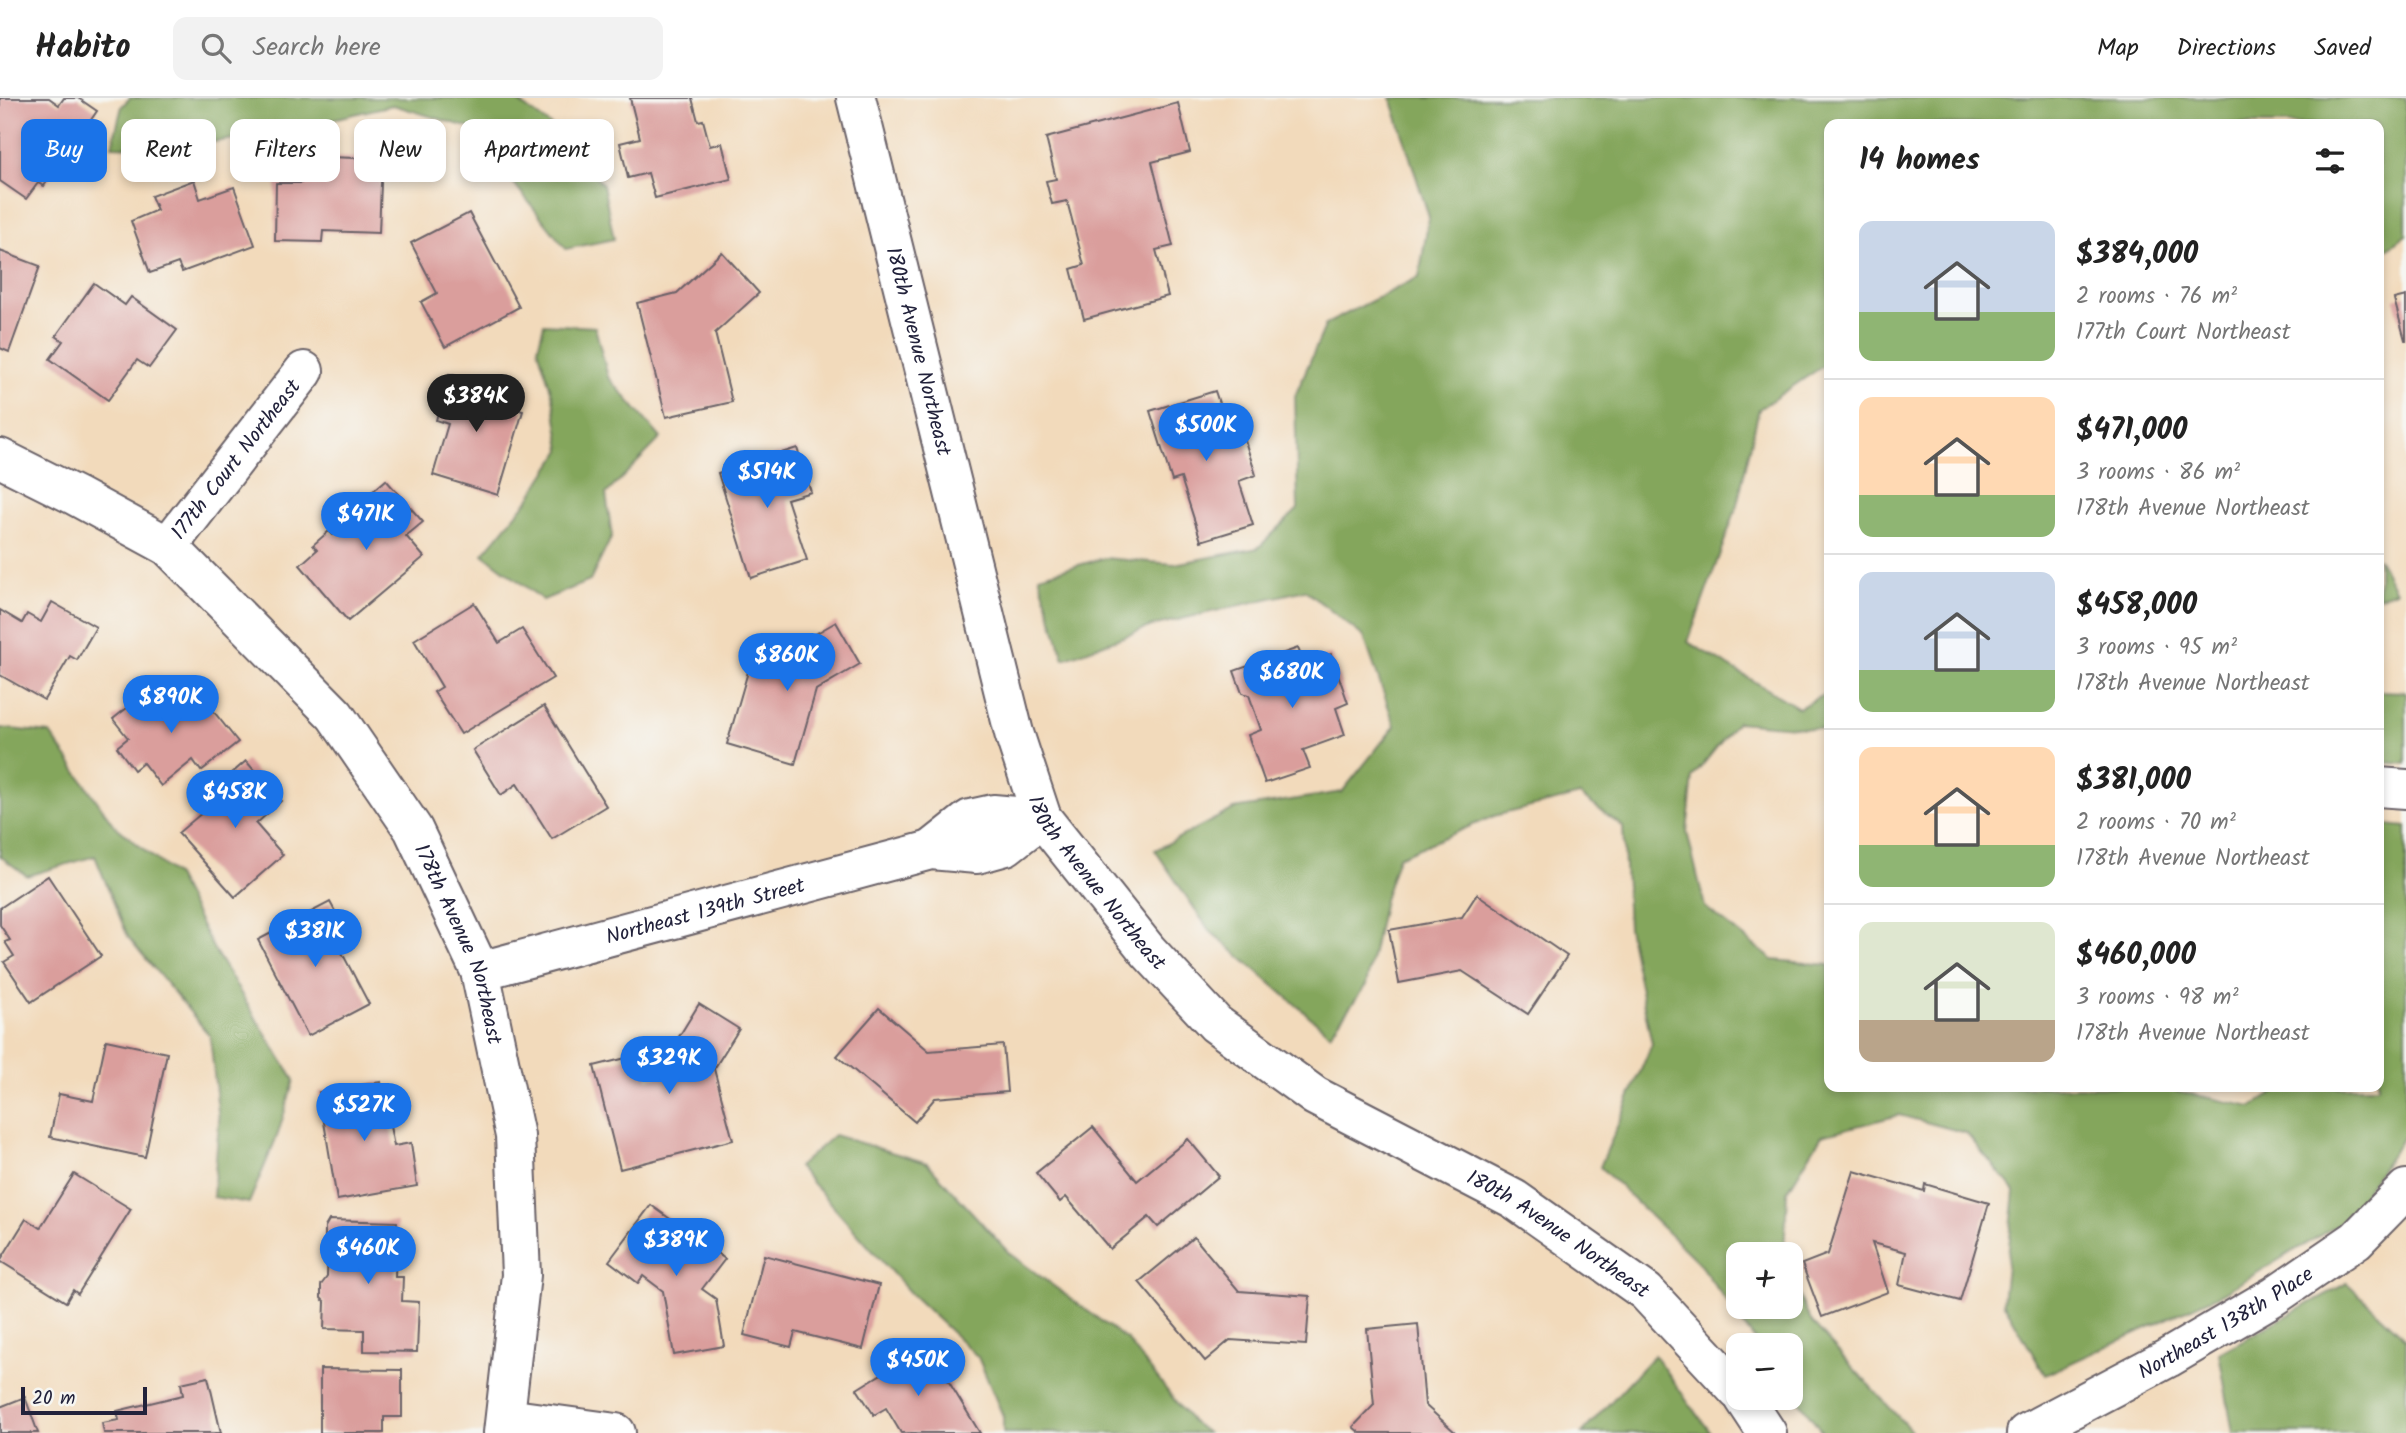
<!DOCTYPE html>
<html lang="en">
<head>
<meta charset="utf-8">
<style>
  :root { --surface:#fff; --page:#f2f2f2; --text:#222; --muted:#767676; --line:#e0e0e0; --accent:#1a73e8 }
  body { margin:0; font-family:Kalam,sans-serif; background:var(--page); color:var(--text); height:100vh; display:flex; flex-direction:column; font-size:26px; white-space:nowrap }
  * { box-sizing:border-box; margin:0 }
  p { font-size:23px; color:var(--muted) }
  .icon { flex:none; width:38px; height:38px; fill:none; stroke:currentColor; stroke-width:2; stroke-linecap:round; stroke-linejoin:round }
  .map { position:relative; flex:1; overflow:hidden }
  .details { position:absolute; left:1824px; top:21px; width:560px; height:973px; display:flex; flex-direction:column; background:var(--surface); border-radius:14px; box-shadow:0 4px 10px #0003 }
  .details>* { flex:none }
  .guide { position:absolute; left:21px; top:21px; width:665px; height:63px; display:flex; gap:14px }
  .buttons { position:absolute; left:1726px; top:1144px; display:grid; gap:14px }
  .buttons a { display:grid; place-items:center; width:77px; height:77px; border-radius:14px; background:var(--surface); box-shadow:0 4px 10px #0003; font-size:35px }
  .scale { position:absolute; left:21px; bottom:18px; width:126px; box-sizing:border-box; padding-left:7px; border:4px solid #22223b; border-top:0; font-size:19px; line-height:24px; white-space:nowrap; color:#22223b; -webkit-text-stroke:5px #f6f6f2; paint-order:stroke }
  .price { position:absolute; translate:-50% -60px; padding:0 16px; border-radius:24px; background:var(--accent); color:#fff; font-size:23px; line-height:46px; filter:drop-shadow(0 2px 4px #0008) }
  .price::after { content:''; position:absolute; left:50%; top:42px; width:21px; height:16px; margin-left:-10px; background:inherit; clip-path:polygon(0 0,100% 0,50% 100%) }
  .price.selected { background:#222; color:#fff }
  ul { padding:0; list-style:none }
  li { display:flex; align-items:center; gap:21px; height:175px; padding:0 35px }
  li+li { border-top:2px solid var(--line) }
  li span { display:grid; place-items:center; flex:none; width:196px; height:140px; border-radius:14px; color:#555 }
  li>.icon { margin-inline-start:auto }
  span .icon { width:84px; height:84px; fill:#fffc; stroke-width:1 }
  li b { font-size:30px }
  h2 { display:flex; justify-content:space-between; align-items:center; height:84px; padding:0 35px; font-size:30px }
  .chip { padding:0 24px; border-radius:14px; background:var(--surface); box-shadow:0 4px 10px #0003; font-size:24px; line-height:63px }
  .chip.selected { background:var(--accent); color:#fff }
  header { display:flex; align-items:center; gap:42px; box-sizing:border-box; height:98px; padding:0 35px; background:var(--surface); border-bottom:2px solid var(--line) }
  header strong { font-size:33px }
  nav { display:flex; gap:38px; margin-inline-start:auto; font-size:24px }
  .search { width:490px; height:63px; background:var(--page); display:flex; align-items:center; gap:18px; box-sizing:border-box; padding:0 24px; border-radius:14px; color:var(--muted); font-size:26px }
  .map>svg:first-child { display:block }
  .forest { fill:#84a65c; stroke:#53644c; stroke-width:2 }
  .building { fill:#da9e9c }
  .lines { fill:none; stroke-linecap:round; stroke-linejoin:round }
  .minor-casing { stroke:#6b6268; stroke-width:42 }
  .minor { stroke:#fff; stroke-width:38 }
  .labels { text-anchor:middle; stroke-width:5; stroke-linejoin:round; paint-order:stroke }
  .street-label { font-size:21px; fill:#22223b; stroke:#f6f6f2 }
</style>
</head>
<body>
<header>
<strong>Habito</strong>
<div class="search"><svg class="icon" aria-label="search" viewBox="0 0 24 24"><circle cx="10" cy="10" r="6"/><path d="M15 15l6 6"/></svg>Search here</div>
<nav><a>Map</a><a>Directions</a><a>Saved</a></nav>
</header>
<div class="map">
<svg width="2406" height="1335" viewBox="0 0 2406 1335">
  <rect width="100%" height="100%" fill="#f6f6f2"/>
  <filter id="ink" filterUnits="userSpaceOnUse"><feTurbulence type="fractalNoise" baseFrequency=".0143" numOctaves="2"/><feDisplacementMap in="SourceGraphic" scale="14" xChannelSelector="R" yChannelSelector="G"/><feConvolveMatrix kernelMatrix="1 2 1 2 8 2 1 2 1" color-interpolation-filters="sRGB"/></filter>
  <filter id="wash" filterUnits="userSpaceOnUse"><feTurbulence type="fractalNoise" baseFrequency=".00686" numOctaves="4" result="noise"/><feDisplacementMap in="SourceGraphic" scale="28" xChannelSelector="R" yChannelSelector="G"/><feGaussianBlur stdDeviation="1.57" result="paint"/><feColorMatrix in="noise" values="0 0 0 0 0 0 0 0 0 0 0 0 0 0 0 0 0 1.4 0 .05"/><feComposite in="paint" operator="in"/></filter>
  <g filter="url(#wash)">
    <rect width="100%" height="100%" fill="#f2dabb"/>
    <g class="forest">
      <polygon points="130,0 513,0 557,32 603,87 614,141 566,151 470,30 393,7 264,37 169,50 112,48 122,8"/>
      <polygon points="1391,0 2406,0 2406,137 2378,158 2378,26 1829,26 1829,264 1759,311 1736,411 1688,544 1799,610 1829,594 1829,632 1737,624 1693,679 1687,734 1705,809 1773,862 1829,867 1829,989 2159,989 2252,1009 2283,989 2378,989 2378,726 2406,729 2406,1035 2346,1122 2223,1195 2045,1277 2003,1204 2015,1093 1966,1035 1899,1017 1822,1037 1787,1094 1784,1157 1738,1157 1738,1209 1790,1209 1790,1180 1812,1225 1913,1335 1823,1335 1790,1291 1790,1248 1759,1248 1697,1163 1600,1069 1652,946 1628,830 1623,729 1580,697 1494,718 1398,759 1384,802 1366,887 1330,936 1209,832 1155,752 1234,711 1342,694 1395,628 1364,539 1305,492 1152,528 1064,561 1039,478 1104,460 1174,466 1258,450 1298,411 1295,298 1326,226 1419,179 1429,119"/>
      <polygon points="544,226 595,229 608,279 661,340 606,396 612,438 590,483 543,502 483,456 529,401 561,352 553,299 538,250"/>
      <polygon points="2378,460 2396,493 2378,499"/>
      <polygon points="2378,593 2406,594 2406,666 2378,664"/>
      <polygon points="0,630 50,635 113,726 176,778 213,850 294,982 278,1036 249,1105 213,1099 219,1023 210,938 128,839 95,758 27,778 0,758"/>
      <polygon points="834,1037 927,1065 1010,1156 1127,1242 1192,1324 1207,1335 1003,1335 1003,1318 978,1259 911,1196 798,1069"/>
      <polygon points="2347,1185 2406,1241 2406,1335 2233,1335 2219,1255"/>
      <polygon points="1654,1257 1711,1335 1582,1335"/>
    </g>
    <g id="blocks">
      <g class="building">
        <polygon points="0,0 49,0 59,7 64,0 78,0 97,13 82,35 76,32 49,69 54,73 44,88 38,85 26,101 0,83"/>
        <polygon points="630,0 692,0 698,23 703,22 710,48 722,45 731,81 655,100 648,75 628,80 620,45 640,40"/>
        <polygon points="1178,5 1190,54 1152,64 1173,148 1156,152 1168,198 1084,221 1071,171 1084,167 1067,103 1052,106 1046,83 1056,81 1046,40"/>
        <polygon points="302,58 382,61 379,135 323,133 322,144 275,143 276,85 301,85"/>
        <polygon points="194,82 200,101 234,89 255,147 182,174 178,165 150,175 131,123 157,112 151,98"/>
        <polygon points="469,115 519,209 445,249 421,204 437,195 411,145"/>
        <polygon points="0,153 40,168 9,254 0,250"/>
        <polygon points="722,154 759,195 715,235 732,304 666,319 637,205 677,195"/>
        <polygon points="94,185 125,207 131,199 177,232 149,270 137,262 108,302 50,261 63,243 56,238"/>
        <polygon points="2406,198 2406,242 2405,242 2394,201"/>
        <polygon points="449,276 511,294 507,308 523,313 498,397 433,377 448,326 436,322"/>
        <polygon points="1215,293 1232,344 1244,340 1256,377 1239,383 1253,427 1201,443 1181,380 1172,383 1150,313"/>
        <polygon points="797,350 811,394 787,401 807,462 751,480 718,375"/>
        <polygon points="386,382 423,424 406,438 424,459 348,523 300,467 317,452 313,447 329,433 333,437 356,418 351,412"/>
        <polygon points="52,504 96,529 77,562 70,558 44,602 0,577 0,512 22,525 27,516 41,524"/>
        <polygon points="474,505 499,545 522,531 553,580 461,636 434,594 442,589 414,542"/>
        <polygon points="836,524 860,566 816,592 795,666 727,646 756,546 784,554"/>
        <polygon points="1298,550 1304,566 1331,556 1348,605 1336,610 1345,637 1303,652 1310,670 1265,685 1248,637 1261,632 1249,597 1242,595 1234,573"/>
        <polygon points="161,583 180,606 183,603 192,615 206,604 238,644 201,673 193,662 161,688 143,665 134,672 117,649 128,640 113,621"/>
        <polygon points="544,608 606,708 552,741 517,686 501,697 473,652"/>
        <polygon points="246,663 281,703 256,726 283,757 235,799 178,735 209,709 202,701"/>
        <polygon points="48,778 101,858 31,904 4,864 14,858 5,844 10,842 0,827 0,810"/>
        <polygon points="1477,796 1567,858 1528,916 1462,873 1399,885 1389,832 1462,819"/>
        <polygon points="330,804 352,845 340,851 369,906 308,938 258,842"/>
        <polygon points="699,906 739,931 714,971 733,1042 620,1071 594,968 642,956 648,981 667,976 664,963"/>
        <polygon points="879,910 929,953 1003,947 1007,994 935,1000 915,1024 837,958"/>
        <polygon points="106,942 167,955 145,1059 50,1039 59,996 93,1003"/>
        <polygon points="381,984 394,1048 411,1045 417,1088 337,1102 319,994"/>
        <polygon points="1093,1029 1137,1083 1188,1041 1219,1078 1158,1129 1149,1119 1110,1151 1066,1099 1060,1104 1036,1075"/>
        <polygon points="1854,1073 1924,1093 1925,1086 1989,1105 1960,1203 1899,1187 1906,1154 1872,1145 1888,1194 1822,1219 1802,1166 1828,1156"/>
        <polygon points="74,1076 131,1111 78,1196 73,1192 66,1204 0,1163 26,1121 40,1130"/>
        <polygon points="651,1107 725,1161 702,1191 716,1201 724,1248 674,1257 663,1193 643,1178 638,1185 609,1163"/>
        <polygon points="329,1122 397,1124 395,1179 403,1179 402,1203 419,1204 417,1254 364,1253 364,1232 324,1231 325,1204 321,1200 321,1187 327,1179 328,1148 325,1143 325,1129"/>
        <polygon points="1194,1139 1239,1193 1310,1198 1306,1247 1230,1242 1205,1263 1139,1184"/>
        <polygon points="764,1157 879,1187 863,1251 795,1234 791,1249 744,1237"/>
        <polygon points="1418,1226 1425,1307 1456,1335 1360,1335 1353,1329 1374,1307 1367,1231"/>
        <polygon points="927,1248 980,1335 901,1335 886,1310 874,1317 857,1291"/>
        <polygon points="320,1271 402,1272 402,1319 384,1319 384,1335 320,1335"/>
        <polygon points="208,1279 221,1335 104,1335 102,1325 119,1322 117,1313 183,1297 181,1285"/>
        <polygon points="25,1299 38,1335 0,1335 0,1309"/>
      </g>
    </g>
  </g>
  <g filter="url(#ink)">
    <use href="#blocks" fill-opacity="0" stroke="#6b6268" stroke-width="2"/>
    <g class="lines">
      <defs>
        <g id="minor">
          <path id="s1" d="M856,0L1014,635L1042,720L1148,853L1216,926L1315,998L1514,1101L1646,1194L1738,1293"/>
          <path id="s2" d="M0,360L76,398L168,448L335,617L413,731L480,873L515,1038L521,1177L503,1335"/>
          <path id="s3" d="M168,448L304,273"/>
          <polyline points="2378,689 2406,691"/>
          <polyline points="931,752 970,721 993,716 1042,720"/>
          <path id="s4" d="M480,873L931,752L977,756L1006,748L1042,720"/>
          <polyline points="1744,1300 1767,1335"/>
          <polyline points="506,1320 616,1335"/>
          <path id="s5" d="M2026,1335L2168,1260L2274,1198L2356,1142L2406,1091"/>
        </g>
      </defs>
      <use href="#minor" class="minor-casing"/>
      <use href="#minor" class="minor"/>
    </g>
  </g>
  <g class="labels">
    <g class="street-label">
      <text dy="7" stroke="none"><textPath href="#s1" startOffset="261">180th Avenue Northeast</textPath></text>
      <text dy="7" stroke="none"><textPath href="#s3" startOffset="110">177th Court Northeast</textPath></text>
      <text dy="7" stroke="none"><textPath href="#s1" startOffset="828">180th Avenue Northeast</textPath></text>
      <text dy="7" stroke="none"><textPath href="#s4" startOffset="233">Northeast 139th Street</textPath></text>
      <text dy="7" stroke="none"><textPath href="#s2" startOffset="690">178th Avenue Northeast</textPath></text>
      <text dy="7" stroke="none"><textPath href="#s1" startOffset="1416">180th Avenue Northeast</textPath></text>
      <text dy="7" stroke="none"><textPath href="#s5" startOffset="228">Northeast 138th Place</textPath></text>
    </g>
  </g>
</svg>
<div class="buttons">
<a>+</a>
<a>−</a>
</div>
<div class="scale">20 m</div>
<b class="price selected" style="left:476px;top:336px">$384K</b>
<b class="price" style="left:1206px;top:365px">$500K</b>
<b class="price" style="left:767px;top:412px">$514K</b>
<b class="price" style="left:366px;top:454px">$471K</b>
<b class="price" style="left:787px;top:595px">$860K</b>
<b class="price" style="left:1292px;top:612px">$680K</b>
<b class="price" style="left:171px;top:637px">$890K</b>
<b class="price" style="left:235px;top:732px">$458K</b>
<b class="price" style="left:315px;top:871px">$381K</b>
<b class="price" style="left:669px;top:998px">$329K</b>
<b class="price" style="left:364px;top:1045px">$527K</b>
<b class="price" style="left:676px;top:1180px">$389K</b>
<b class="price" style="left:368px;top:1188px">$460K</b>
<b class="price" style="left:918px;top:1300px">$450K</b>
<div class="guide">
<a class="chip selected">Buy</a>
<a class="chip">Rent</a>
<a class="chip">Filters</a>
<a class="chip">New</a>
<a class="chip">Apartment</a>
</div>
<section class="details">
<h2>14 homes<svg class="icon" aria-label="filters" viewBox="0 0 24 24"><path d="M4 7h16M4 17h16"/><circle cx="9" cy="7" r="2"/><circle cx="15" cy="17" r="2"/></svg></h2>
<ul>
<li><span style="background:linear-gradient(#c9d6e8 65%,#8fb573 0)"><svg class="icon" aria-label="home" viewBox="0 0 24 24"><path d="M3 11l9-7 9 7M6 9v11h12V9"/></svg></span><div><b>$384,000</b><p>2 rooms · 76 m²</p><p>177th Court Northeast</p></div></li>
<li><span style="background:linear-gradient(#ffd9b3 70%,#8fb573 0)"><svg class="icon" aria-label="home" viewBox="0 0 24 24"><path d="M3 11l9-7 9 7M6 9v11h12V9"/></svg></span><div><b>$471,000</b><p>3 rooms · 86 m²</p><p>178th Avenue Northeast</p></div></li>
<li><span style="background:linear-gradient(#c9d6e8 70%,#8fb573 0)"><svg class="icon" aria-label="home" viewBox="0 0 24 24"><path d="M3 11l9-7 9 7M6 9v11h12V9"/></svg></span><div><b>$458,000</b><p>3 rooms · 95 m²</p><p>178th Avenue Northeast</p></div></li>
<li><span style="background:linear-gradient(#ffd9b3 70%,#8fb573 0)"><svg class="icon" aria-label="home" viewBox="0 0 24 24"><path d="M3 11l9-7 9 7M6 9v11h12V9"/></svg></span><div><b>$381,000</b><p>2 rooms · 70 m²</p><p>178th Avenue Northeast</p></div></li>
<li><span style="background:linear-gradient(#dfe7d0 70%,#b9a48a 0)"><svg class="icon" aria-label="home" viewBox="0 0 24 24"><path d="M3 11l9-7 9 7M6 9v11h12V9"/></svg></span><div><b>$460,000</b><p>3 rooms · 98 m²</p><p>178th Avenue Northeast</p></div></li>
</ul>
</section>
</div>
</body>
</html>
